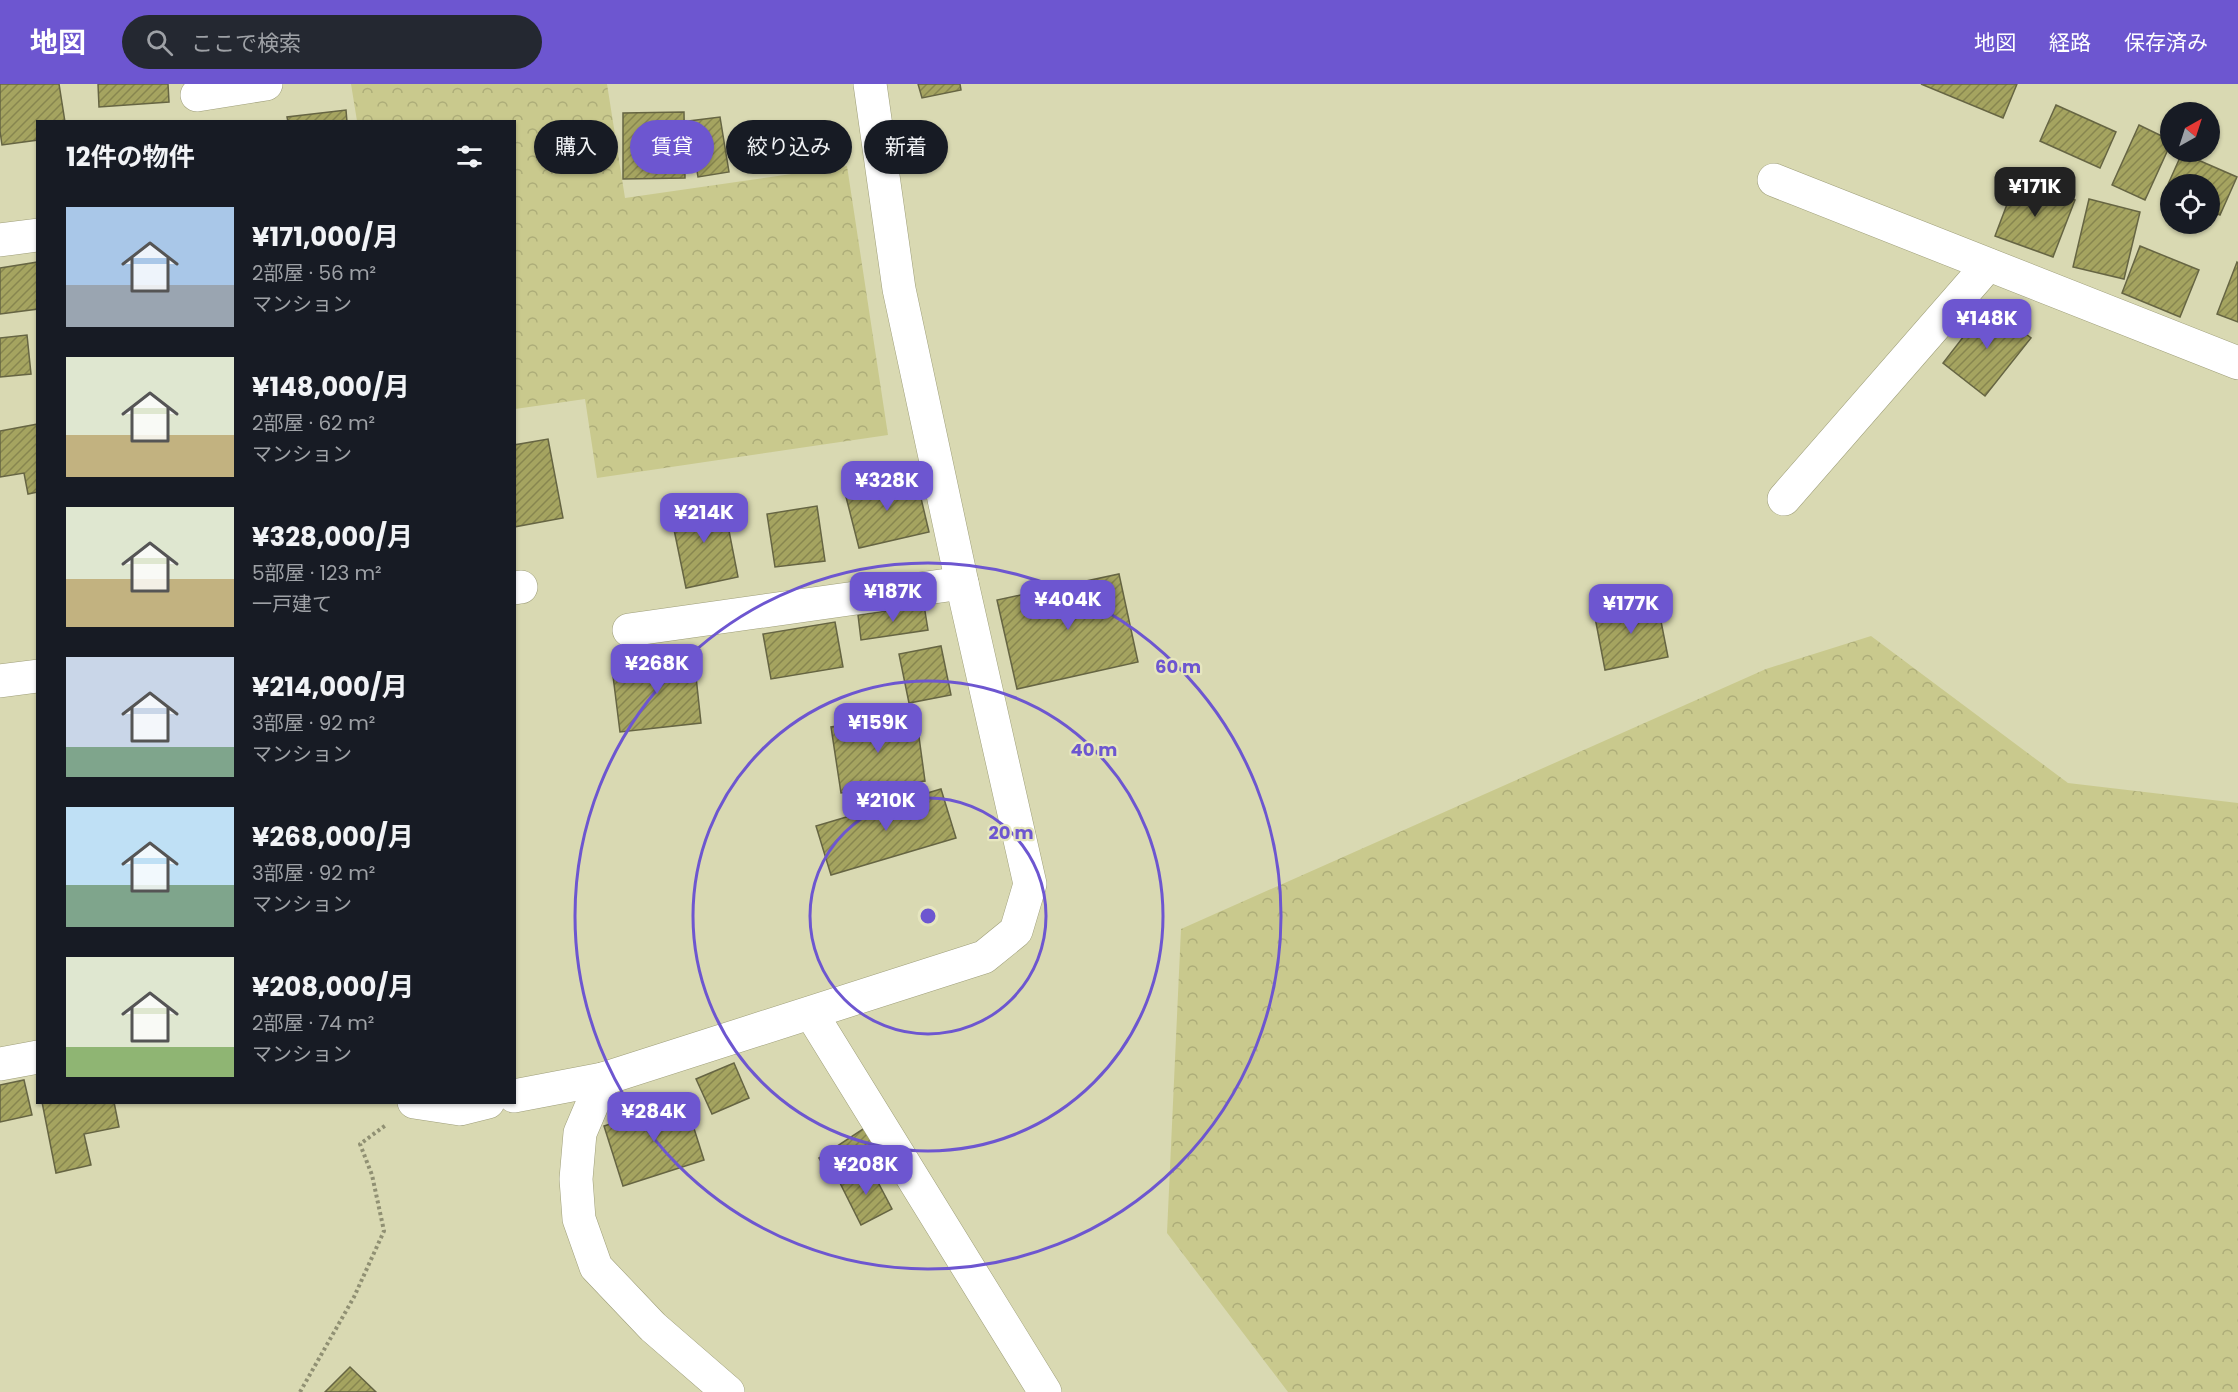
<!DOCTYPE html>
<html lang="ja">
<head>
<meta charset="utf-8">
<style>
  :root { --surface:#171b24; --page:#242831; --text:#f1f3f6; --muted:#9ea1a6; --accent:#6d56d0 }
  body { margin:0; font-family:Poppins,"Noto Sans JP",sans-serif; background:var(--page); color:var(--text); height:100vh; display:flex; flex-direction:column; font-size:22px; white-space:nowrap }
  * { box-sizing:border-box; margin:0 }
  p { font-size:20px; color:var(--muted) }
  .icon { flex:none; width:33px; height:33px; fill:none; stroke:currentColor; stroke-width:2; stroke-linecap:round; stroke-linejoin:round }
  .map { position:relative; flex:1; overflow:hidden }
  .drawer { position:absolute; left:36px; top:36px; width:480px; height:984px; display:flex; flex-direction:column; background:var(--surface); border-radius:0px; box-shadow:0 2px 4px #0004 }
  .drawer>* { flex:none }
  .banner { position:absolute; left:534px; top:36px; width:570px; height:54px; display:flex; gap:12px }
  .needle { width:39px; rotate:39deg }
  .controls { position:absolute; left:2160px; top:18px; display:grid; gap:12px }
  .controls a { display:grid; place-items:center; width:60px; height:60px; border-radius:50%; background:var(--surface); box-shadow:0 2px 4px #0004; font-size:30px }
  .price { position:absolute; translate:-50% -51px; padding:0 14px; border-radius:12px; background:var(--accent); color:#fff; font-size:20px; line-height:39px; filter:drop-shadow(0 2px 3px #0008) }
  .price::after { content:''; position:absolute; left:50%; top:36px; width:18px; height:14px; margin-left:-9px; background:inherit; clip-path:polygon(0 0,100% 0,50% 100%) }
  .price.selected { background:#222; color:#fff }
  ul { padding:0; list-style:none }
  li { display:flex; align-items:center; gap:18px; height:150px; padding:0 30px }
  li span { display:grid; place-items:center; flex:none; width:168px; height:120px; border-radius:0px; color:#555 }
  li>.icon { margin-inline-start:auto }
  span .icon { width:72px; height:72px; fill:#fffc; stroke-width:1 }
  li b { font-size:26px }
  h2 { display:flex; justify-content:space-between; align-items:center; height:72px; padding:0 30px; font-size:26px }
  .pill { padding:0 21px; border-radius:27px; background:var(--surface); box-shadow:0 2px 4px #0004; font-size:21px; line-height:54px }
  .pill.selected { background:var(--accent); color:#fff }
  header { display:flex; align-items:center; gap:36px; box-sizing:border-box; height:84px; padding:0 30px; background:var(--accent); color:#fff }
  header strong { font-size:28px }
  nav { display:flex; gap:33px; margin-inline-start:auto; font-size:21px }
  .search { width:420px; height:54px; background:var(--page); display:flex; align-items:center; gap:15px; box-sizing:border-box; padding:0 21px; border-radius:33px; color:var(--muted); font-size:22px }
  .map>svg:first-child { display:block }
  .forest { fill:url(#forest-crowns) }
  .building { fill:url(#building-hatch); stroke:#666543; stroke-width:1.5 }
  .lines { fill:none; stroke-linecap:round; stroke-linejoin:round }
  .minor-casing { stroke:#9e9e79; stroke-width:34 }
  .path { stroke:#909073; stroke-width:4; stroke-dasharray:3 3; stroke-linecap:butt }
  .minor { stroke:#fff; stroke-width:33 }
  .ring { fill:none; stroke:#6d56d0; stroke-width:3 }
  .centre { fill:#6d56d0; stroke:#e6e6bf; stroke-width:3 }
  .ring-label { font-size:18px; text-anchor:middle; font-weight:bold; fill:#6d56d0; stroke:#e6e6bf; stroke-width:4.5; stroke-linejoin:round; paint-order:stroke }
</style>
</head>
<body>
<header>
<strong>地図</strong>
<div class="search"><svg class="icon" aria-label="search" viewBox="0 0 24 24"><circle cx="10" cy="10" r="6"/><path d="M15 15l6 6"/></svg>ここで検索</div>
<nav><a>地図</a><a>経路</a><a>保存済み</a></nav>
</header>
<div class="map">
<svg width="2238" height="1308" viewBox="0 0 2238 1308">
  <defs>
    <pattern id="forest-crowns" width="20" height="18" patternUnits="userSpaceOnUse" patternTransform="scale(1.5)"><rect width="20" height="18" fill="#c9c98d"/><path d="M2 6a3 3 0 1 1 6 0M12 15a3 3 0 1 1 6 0" fill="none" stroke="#adad79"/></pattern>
    <pattern id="building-hatch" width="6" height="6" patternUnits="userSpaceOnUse" patternTransform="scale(1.5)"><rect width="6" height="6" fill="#a5a460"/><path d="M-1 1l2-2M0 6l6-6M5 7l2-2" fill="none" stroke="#87864f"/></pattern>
  </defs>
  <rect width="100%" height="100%" fill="#d9d9b2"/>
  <g class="forest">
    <polygon points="351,0 607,0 625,114 847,82 888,351 597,394 585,315 515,325 514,38 357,37"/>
    <polygon points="1871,552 2068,699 2238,719 2238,1308 1288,1308 1167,1149 1181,845 1766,585"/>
  </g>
  <g class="building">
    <polygon points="0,0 59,0 65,38 38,38 38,56 2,61 0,47"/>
    <polygon points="98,0 168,0 169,18 99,23"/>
    <polygon points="918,0 960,0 961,6 922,14"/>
    <polygon points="1921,0 2017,0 2003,34"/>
    <polygon points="2056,21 2116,48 2100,84 2040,57"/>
    <polygon points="346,26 347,38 288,38 287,33"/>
    <polygon points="684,28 685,94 623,95 623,29"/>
    <polygon points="720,33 729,88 698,93 689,37"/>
    <polygon points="2139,41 2170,56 2170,61 2145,116 2112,101"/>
    <polygon points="2182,69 2237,93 2220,131 2210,127 2210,100 2170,100 2170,109 2165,107"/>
    <polygon points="2017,94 2075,116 2053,173 1995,152"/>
    <polygon points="2089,115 2140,128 2124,195 2073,183"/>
    <polygon points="2140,162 2199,186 2180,233 2122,209"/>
    <polygon points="38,178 38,225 0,230 0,184"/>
    <polygon points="2237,178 2238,179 2238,238 2217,230"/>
    <polygon points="1988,221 2031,254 1985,312 1943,279"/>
    <polygon points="27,251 31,290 0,293 0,254"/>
    <polygon points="38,340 38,408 28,410 24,389 0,393 0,347"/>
    <polygon points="548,355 563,434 514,443 514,361"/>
    <polygon points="916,393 929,448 859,464 845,409"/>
    <polygon points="723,416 738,493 686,504 670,426"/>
    <polygon points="817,422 825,477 775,483 767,430"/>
    <polygon points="1119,490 1138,578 1017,605 997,516"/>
    <polygon points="1657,517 1668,573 1605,586 1594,528"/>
    <polygon points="924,521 928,546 861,556 858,531"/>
    <polygon points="835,538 843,583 771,595 763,550"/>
    <polygon points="941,562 951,611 909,619 899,570"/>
    <polygon points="694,574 701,639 620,648 612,584"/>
    <polygon points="916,631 925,697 841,709 831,643"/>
    <polygon points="941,705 956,754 831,791 816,742"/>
    <polygon points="734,979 749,1014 712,1030 696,995"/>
    <polygon points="24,996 32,1031 0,1038 0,1001"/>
    <polygon points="685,1016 704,1076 623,1102 604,1042"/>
    <polygon points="42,1018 114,1018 119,1043 84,1050 91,1081 56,1089"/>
    <polygon points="866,1043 877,1061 829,1092 819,1074"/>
    <polygon points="870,1083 892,1125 861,1141 840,1099"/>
    <polygon points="350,1283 376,1308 325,1308"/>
  </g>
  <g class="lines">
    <defs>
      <g id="minor">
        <polyline points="197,11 266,0"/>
        <polyline points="1774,96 2238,279"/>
        <polyline points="0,156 38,151"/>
        <polyline points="1784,415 1988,181"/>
        <polyline points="514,504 521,503"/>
        <polyline points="629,546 962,499"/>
        <polyline points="0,597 38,592"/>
        <polyline points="811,929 1045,1308"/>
        <polyline points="0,980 38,973"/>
        <polyline points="603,995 580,1049 576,1095 579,1135 596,1183 653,1243 728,1308"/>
        <polyline points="514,1012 603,995 984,873 1016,847 1030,800 962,499 899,205 870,0"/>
        <polyline points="414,1018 460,1025 488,1018"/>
      </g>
    </defs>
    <use href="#minor" class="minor-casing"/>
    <polyline class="path" points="300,1308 354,1213 384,1147 372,1091 360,1060 386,1041"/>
    <use href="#minor" class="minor"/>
  </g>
  <g class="ring">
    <circle cx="928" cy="832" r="118"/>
    <circle cx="928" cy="832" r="235"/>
    <circle cx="928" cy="832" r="353"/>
  </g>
  <circle cx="928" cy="832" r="9" class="centre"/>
  <g class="ring-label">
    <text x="1178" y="589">60 m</text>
    <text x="1094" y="672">40 m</text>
    <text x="1011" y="755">20 m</text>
  </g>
</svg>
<div class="controls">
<a><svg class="needle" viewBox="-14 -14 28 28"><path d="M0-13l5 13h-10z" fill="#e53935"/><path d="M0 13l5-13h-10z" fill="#9ea1a6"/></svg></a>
<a><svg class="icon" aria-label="locate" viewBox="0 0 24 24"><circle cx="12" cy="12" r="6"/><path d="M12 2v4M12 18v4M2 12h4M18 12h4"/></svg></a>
</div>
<b class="price selected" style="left:2035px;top:134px">¥171K</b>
<b class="price" style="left:1987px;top:266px">¥148K</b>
<b class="price" style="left:887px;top:428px">¥328K</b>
<b class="price" style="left:704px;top:460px">¥214K</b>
<b class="price" style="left:893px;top:539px">¥187K</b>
<b class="price" style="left:1068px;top:547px">¥404K</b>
<b class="price" style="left:1631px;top:551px">¥177K</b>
<b class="price" style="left:657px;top:611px">¥268K</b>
<b class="price" style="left:878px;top:670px">¥159K</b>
<b class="price" style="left:886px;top:748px">¥210K</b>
<b class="price" style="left:654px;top:1059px">¥284K</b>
<b class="price" style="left:866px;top:1112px">¥208K</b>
<div class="banner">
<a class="pill">購入</a>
<a class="pill selected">賃貸</a>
<a class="pill">絞り込み</a>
<a class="pill">新着</a>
</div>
<section class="drawer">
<h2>12件の物件<svg class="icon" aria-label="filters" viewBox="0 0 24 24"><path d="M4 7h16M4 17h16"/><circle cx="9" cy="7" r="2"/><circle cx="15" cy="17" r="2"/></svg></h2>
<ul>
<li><span style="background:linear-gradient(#a9c7e8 65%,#9aa5b1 0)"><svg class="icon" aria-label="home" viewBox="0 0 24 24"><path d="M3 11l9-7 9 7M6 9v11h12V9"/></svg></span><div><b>¥171,000/月</b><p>2部屋 · 56 m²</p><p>マンション</p></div></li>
<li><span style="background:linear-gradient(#dfe7d0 65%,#c2b280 0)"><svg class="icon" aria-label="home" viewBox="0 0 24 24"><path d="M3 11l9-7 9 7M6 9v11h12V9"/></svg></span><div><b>¥148,000/月</b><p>2部屋 · 62 m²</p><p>マンション</p></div></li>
<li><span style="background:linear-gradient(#dfe7d0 60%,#c2b280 0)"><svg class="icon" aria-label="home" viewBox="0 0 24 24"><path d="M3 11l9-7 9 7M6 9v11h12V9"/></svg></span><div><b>¥328,000/月</b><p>5部屋 · 123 m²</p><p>一戸建て</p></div></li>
<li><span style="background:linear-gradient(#c9d6e8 75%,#7fa58c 0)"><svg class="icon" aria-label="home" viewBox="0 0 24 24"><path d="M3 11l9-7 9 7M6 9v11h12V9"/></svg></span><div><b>¥214,000/月</b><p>3部屋 · 92 m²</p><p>マンション</p></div></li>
<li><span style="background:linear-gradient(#bfe0f5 65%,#7fa58c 0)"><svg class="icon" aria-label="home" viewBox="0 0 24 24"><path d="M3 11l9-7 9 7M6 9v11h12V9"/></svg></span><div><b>¥268,000/月</b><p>3部屋 · 92 m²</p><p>マンション</p></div></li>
<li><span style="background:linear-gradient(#dfe7d0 75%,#8fb573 0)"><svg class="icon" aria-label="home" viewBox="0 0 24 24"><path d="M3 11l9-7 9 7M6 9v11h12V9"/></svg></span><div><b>¥208,000/月</b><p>2部屋 · 74 m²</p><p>マンション</p></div></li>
</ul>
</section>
</div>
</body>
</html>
